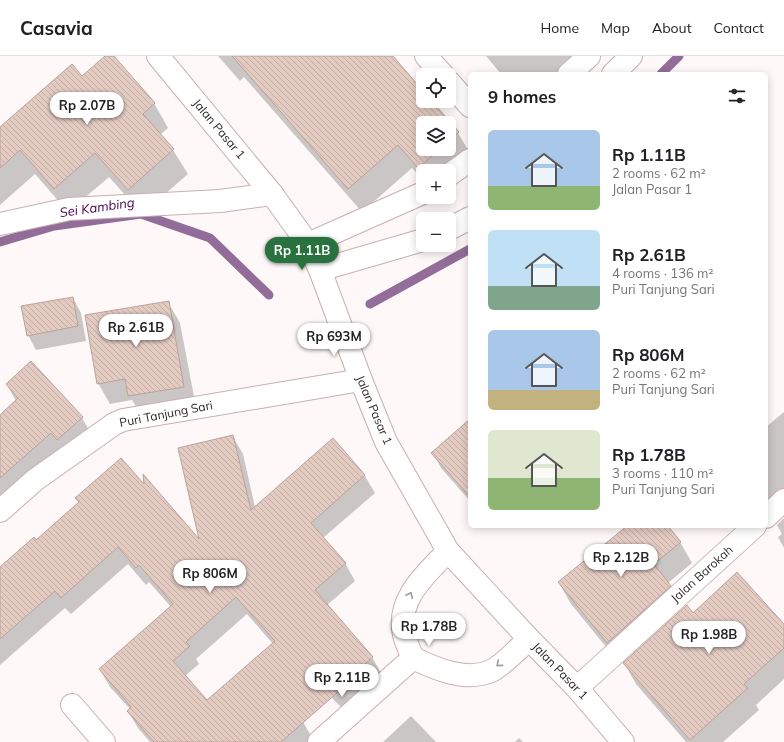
<!DOCTYPE html>
<html lang="en">
<head>
<meta charset="utf-8">
<style>
  :root { --surface:#fff; --page:#f2f2f2; --text:#202124; --muted:#757577; --line:#e0e0e0; --accent:#29713e }
  body { margin:0; font-family:Mulish,sans-serif; background:var(--page); color:var(--text); height:100vh; display:flex; flex-direction:column; font-size:15px; white-space:nowrap }
  * { box-sizing:border-box; margin:0 }
  p { font-size:13px; color:var(--muted) }
  .icon { flex:none; width:22px; height:22px; fill:none; stroke:currentColor; stroke-width:2; stroke-linecap:round; stroke-linejoin:round }
  .map { position:relative; flex:1; overflow:hidden }
  .details { position:absolute; left:468px; top:16px; width:300px; height:456px; display:flex; flex-direction:column; background:var(--surface); border-radius:6px; box-shadow:0 2px 10px #0003 }
  .details>* { flex:none }
  .buttons { position:absolute; left:416px; top:12px; display:grid; gap:8px }
  .buttons a { display:grid; place-items:center; width:40px; height:40px; border-radius:6px; background:var(--surface); box-shadow:0 2px 10px #0003; font-size:20px }
  .price { position:absolute; translate:-50% -34px; padding:0 9px; border-radius:14px; background:#fff; color:#222; font-size:13px; line-height:26px; filter:drop-shadow(0 1px 2px #0008) }
  .price::after { content:''; position:absolute; left:50%; top:24px; width:12px; height:9px; margin-left:-6px; background:inherit; clip-path:polygon(0 0,100% 0,50% 100%) }
  .price.on { background:var(--accent); color:#fff }
  ul { padding:0; list-style:none }
  li { display:flex; align-items:center; gap:12px; height:100px; padding:0 20px }
  li span { display:grid; place-items:center; flex:none; width:112px; height:80px; border-radius:6px; color:#555 }
  li>.icon { margin-inline-start:auto }
  span .icon { width:48px; height:48px; fill:#fffc; stroke-width:1 }
  li b { font-size:17px }
  h2 { display:flex; justify-content:space-between; align-items:center; height:48px; padding:0 20px; font-size:17px }
  header { display:flex; align-items:center; gap:24px; box-sizing:border-box; height:56px; padding:0 20px; background:var(--surface); border-bottom:1px solid var(--line) }
  header strong { font-size:19px }
  nav { display:flex; gap:22px; margin-inline-start:auto; font-size:14px }
  .map>svg:first-child { display:block }
  .shadow { fill:#0003; fill-rule:evenodd }
  .lines { fill:none; stroke-linecap:round; stroke-linejoin:round }
  .stream { stroke:#936d99; stroke-width:9 }
  .building { fill:url(#building-back-hatch); stroke:#bba39b; fill-rule:evenodd }
  .minor-casing { stroke:#c9afb1; stroke-width:24 }
  .minor { stroke:#fff; stroke-width:22 }
  .oneway { stroke:#9f9a9b }
  .labels { text-anchor:middle; stroke-width:3; stroke-linejoin:round; paint-order:stroke }
  .street-label { font-size:12px; fill:#291f20; stroke:#fff }
  .water-label { font-size:13px; font-style:italic; fill:#440352; stroke:#fff }
</style>
</head>
<body>
<header>
<strong>Casavia</strong>
<nav><a>Home</a><a>Map</a><a>About</a><a>Contact</a></nav>
</header>
<div class="map">
<svg width="784" height="686" viewBox="0 0 784 686">
  <defs>
    <pattern id="building-back-hatch" width="6" height="6" patternUnits="userSpaceOnUse"><rect width="6" height="6" fill="#e3cbc2"/><path d="M-1 5l2 2M0 0l6 6M5-1l2 2" fill="none" stroke="#c3aea6"/></pattern>
  </defs>
  <rect width="100%" height="100%" fill="#fef8f8"/>
  <g class="shadow">
    <polygon points="107,0 112,0 154,47 168,72 160,79 173,94 188,118 142,158 109,121 68,156 35,118 0,149 0,73 82,21"/>
    <path d="M218,0H391L423,36V45H431L458,77L470,97L449,115H423V124L412,112L362,156L244,21L240,25ZM423,67H449V93H423Z"/>
    <polygon points="486,0 602,0 581,18 501,18"/>
    <polygon points="73,242 81,257 86,285 36,294 28,279"/>
    <polygon points="168,246 180,267 196,351 142,360 132,344 110,348 98,327"/>
    <polygon points="7,329 82,362 92,379 0,449 0,361 16,345"/>
    <polygon points="784,356 784,455 766,463 766,371"/>
    <polygon points="470,364 470,445 441,412 433,397"/>
    <path d="M233,381L243,398L255,451L333,383L365,420L375,437L323,482L345,507L355,525L327,549L372,601L382,619L343,653L327,637L303,666L313,683L310,686H150L138,672L128,655L130,653L110,631L100,614L171,551L149,526L146,529L128,508L71,558L65,552L0,609V513L36,485L79,447L76,442L146,431L201,487ZM247,558L273,588L207,646L185,620L199,608L196,603Z"/>
    <polygon points="784,462 784,492 778,481 782,478 777,469"/>
    <polygon points="629,470 667,470 680,486 692,507 668,527 682,551 620,608 571,548 559,527"/>
    <polygon points="693,558 784,569 784,623 756,649 759,654 723,686 686,686 636,628 624,607"/>
    <polygon points="411,660 436,686 383,686"/>
    <polygon points="519,682 523,686 515,686"/>
  </g>
  <g class="lines">
    <g class="stream">
      <polyline points="661,18 679,0"/>
      <polyline points="0,186 54,170 141,158 210,182 269,239"/>
      <polyline points="370,248 470,193"/>
    </g>
  </g>
  <g class="building">
    <polygon points="105,0 114,0 155,47 143,58 174,93 128,134 95,97 54,133 20,94 0,112 0,71 72,8 82,20"/>
    <polygon points="232,0 393,0 423,35 423,45 432,45 459,76 449,85 449,67 423,67 423,93 440,93 418,112 398,89 348,133"/>
    <polygon points="73,241 78,270 27,280 21,250"/>
    <polygon points="169,245 184,331 128,340 125,323 97,328 85,259"/>
    <polygon points="31,305 83,361 57,384 51,377 0,422 0,359 18,342 6,328"/>
    <polygon points="470,363 470,441 431,397"/>
    <path d="M233,379L251,454L333,382L365,419L311,467L346,507L315,534L373,601L336,634L338,636L281,686H154L127,655L131,651L99,613L173,548L139,509L136,512L118,491L61,542L55,535L0,583V511L34,481L36,484L79,446L75,442L121,402L144,428L143,418L199,483L178,392ZM236,541L275,585L207,644L173,605L190,590L186,586Z"/>
    <polygon points="627,470 668,470 681,486 654,508 671,530 607,587 558,526"/>
    <polygon points="737,516 784,568 784,592 744,628 748,632 690,684 623,607 687,549 693,557"/>
  </g>
  <g class="lines">
    <defs>
      <g id="minor">
        <polyline points="158,0 272,138 308,188 320,214 361,324 386,386 448,495 529,583 577,632 623,686"/>
        <polyline points="426,0 443,19"/>
        <polyline points="569,18 589,0"/>
        <polyline points="613,18 631,0"/>
        <polyline points="449,26 470,50"/>
        <polyline points="449,119 470,104"/>
        <polyline points="0,168 69,153 220,145 272,138"/>
        <polyline points="449,173 470,162"/>
        <polyline points="308,188 423,137"/>
        <polyline points="320,214 423,184"/>
        <polyline points="0,455 35,424 114,368 123,364 361,324"/>
        <polyline points="766,461 784,444"/>
        <path d="M448,495C426,518 396,543 404,579C406,587 410,595 413,602C436,613 465,626 491,615C501,611 520,591 529,583"/>
        <polyline points="577,632 755,470"/>
        <polyline points="72,649 104,686"/>
        <polyline points="319,686 413,602"/>
      </g>
    </defs>
    <use href="#minor" class="minor-casing"/>
    <use href="#minor" class="minor"/>
  </g>
  <defs><path id="oneway-chevron" d="M-2-3.5L2.5 0L-2 3.5" fill="none" stroke-width="1.6" stroke-linecap="round" stroke-linejoin="round"/></defs>
  <g class="oneway">
    <use href="#oneway-chevron" transform="translate(410 539) rotate(-65)"/>
    <use href="#oneway-chevron" transform="translate(499 608) rotate(140)"/>
  </g>
  <g class="labels">
    <g class="street-label">
      <text transform="translate(219 73) rotate(50)" y="4">Jalan Pasar 1</text>
      <text transform="translate(374 354) rotate(67)" y="4">Jalan Pasar 1</text>
      <text transform="translate(166 358) rotate(-11)" y="4">Puri Tanjung Sari</text>
      <text transform="translate(702 518) rotate(-42)" y="4">Jalan Barokah</text>
      <text transform="translate(560 615) rotate(46)" y="4">Jalan Pasar 1</text>
    </g>
    <g class="water-label">
      <text transform="translate(97 151) rotate(-8)" y="5">Sei Kambing</text>
    </g>
  </g>
</svg>
<div class="buttons">
<a><svg class="icon" aria-label="locate" viewBox="0 0 24 24"><circle cx="12" cy="12" r="6"/><path d="M12 2v4M12 18v4M2 12h4M18 12h4"/></svg></a>
<a><svg class="icon" aria-label="layers" viewBox="0 0 24 24"><path d="M12 4l9 5-9 5-9-5zM3 14l9 5 9-5"/></svg></a>
<a>+</a>
<a>−</a>
</div>
<b class="price" style="left:87px;top:70px">Rp 2.07B</b>
<b class="price on" style="left:302px;top:215px">Rp 1.11B</b>
<b class="price" style="left:136px;top:292px">Rp 2.61B</b>
<b class="price" style="left:334px;top:301px">Rp 693M</b>
<b class="price" style="left:621px;top:522px">Rp 2.12B</b>
<b class="price" style="left:210px;top:538px">Rp 806M</b>
<b class="price" style="left:429px;top:591px">Rp 1.78B</b>
<b class="price" style="left:709px;top:599px">Rp 1.98B</b>
<b class="price" style="left:342px;top:642px">Rp 2.11B</b>
<section class="details">
<h2>9 homes<svg class="icon" aria-label="filters" viewBox="0 0 24 24"><path d="M4 7h16M4 17h16"/><circle cx="9" cy="7" r="2"/><circle cx="15" cy="17" r="2"/></svg></h2>
<ul>
<li><span style="background:linear-gradient(#a9c7e8 70%,#8fb573 0)"><svg class="icon" aria-label="home" viewBox="0 0 24 24"><path d="M3 11l9-7 9 7M6 9v11h12V9"/></svg></span><div><b>Rp 1.11B</b><p>2 rooms · 62 m²</p><p>Jalan Pasar 1</p></div></li>
<li><span style="background:linear-gradient(#bfe0f5 70%,#7fa58c 0)"><svg class="icon" aria-label="home" viewBox="0 0 24 24"><path d="M3 11l9-7 9 7M6 9v11h12V9"/></svg></span><div><b>Rp 2.61B</b><p>4 rooms · 136 m²</p><p>Puri Tanjung Sari</p></div></li>
<li><span style="background:linear-gradient(#a9c7e8 75%,#c2b280 0)"><svg class="icon" aria-label="home" viewBox="0 0 24 24"><path d="M3 11l9-7 9 7M6 9v11h12V9"/></svg></span><div><b>Rp 806M</b><p>2 rooms · 62 m²</p><p>Puri Tanjung Sari</p></div></li>
<li><span style="background:linear-gradient(#dfe7d0 60%,#8fb573 0)"><svg class="icon" aria-label="home" viewBox="0 0 24 24"><path d="M3 11l9-7 9 7M6 9v11h12V9"/></svg></span><div><b>Rp 1.78B</b><p>3 rooms · 110 m²</p><p>Puri Tanjung Sari</p></div></li>
</ul>
</section>
</div>
</body>
</html>
